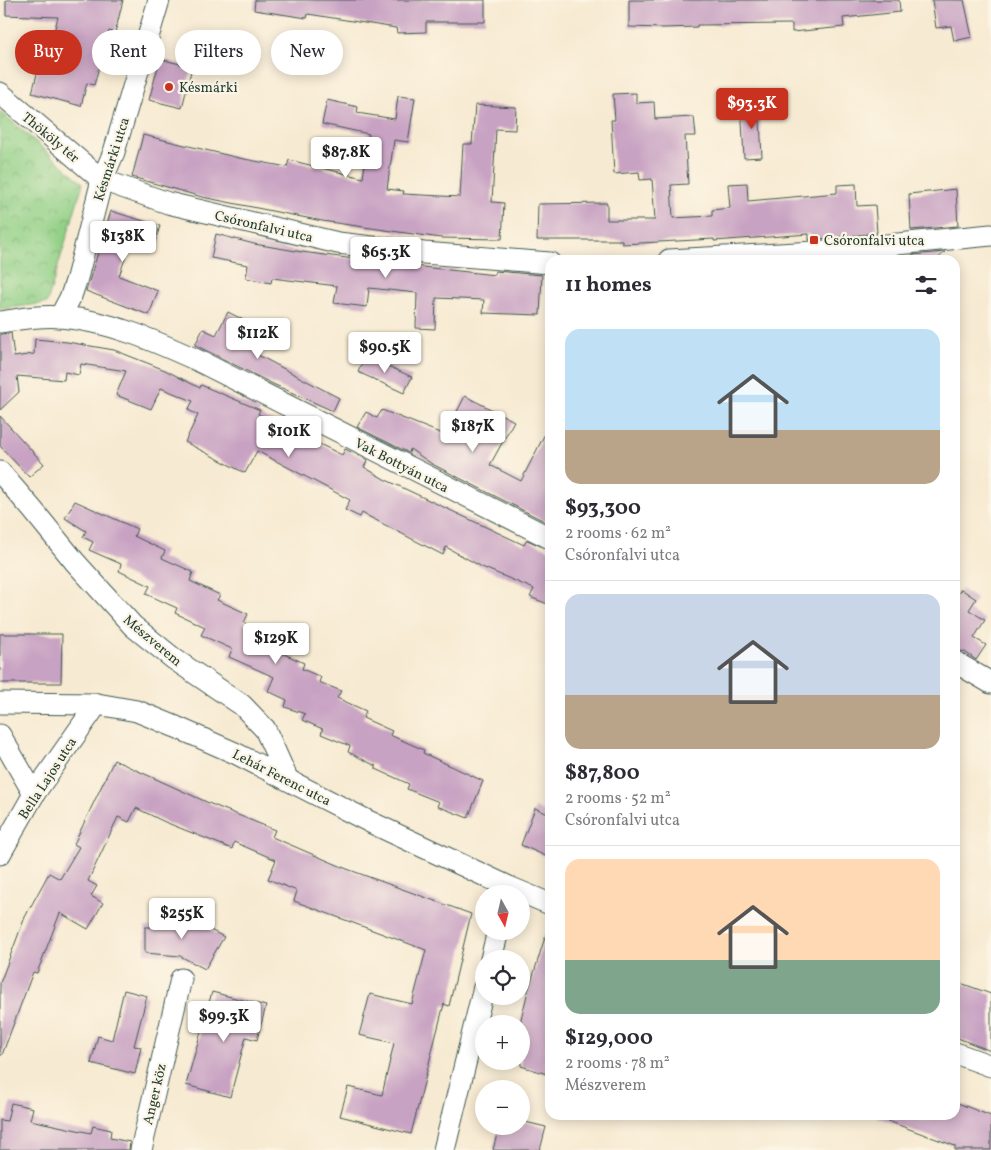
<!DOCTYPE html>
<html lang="en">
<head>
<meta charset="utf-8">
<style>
  :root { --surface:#fff; --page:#f2f2f3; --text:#2b2b33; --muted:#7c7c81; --line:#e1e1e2; --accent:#c8321e }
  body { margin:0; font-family:Vollkorn,serif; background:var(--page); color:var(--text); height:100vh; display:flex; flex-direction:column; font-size:19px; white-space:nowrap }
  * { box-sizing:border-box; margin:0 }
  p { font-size:16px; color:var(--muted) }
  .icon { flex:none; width:28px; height:28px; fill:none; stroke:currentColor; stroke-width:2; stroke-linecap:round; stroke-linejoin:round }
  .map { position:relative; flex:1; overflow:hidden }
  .panel { position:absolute; left:545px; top:255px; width:415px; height:865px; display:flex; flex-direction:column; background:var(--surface); border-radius:15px; box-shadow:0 2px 12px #0003 }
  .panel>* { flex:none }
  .guide { position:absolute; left:15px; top:30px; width:455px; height:45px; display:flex; gap:10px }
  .needle { width:32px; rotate:172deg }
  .tools { position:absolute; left:475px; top:885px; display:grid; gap:10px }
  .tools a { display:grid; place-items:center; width:55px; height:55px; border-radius:50%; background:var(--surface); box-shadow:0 2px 12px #0003; font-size:25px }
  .price { position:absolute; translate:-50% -42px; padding:0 11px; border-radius:5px; background:#fff; color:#222; font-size:16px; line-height:32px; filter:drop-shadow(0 1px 2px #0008) }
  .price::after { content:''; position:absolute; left:50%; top:30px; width:15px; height:11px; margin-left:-8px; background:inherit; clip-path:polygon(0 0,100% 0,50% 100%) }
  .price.selected { background:var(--accent); color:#fff }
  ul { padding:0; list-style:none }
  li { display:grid; align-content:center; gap:10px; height:265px; padding:0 20px }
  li+li { border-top:1px solid var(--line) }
  li span { display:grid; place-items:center; height:155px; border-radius:15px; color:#555 }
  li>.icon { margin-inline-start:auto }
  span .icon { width:90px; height:90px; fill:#fffc; stroke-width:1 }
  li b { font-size:21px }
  h2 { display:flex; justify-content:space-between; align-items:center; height:60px; padding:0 20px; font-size:21px }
  .chip { padding:0 18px; border-radius:22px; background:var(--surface); box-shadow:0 2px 12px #0003; font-size:18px; line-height:45px }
  .chip.selected { background:var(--accent); color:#fff }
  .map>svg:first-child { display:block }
  .park { fill:url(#park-crowns); stroke:#58865e }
  .building { fill:#c8a2c3 }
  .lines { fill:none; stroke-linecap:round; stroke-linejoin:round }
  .street-casing { stroke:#3f574c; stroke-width:23 }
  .street { stroke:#fff; stroke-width:21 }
  .poi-dot { fill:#c8321e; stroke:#fcf5e5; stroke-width:2 }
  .labels { text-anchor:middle; stroke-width:4.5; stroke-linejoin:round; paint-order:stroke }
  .poi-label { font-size:14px; fill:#1f3d34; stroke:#fcf5e5; text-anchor:start }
  .street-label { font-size:14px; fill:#1f3d34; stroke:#fcf5e5 }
</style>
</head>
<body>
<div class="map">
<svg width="991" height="1150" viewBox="0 0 991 1150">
  <defs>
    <pattern id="park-crowns" width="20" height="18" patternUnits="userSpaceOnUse" patternTransform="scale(1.25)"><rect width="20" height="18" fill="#92d087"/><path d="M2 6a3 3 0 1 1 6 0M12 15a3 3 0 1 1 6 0" fill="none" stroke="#77aa6f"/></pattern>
  </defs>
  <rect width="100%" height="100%" fill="#fcf5e5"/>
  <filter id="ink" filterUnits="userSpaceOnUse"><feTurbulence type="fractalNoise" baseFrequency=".02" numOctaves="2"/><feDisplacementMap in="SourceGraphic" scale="10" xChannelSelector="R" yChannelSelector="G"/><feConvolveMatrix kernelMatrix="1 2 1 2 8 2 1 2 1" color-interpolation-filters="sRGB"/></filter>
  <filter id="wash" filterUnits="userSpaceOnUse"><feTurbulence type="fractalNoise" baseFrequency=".0096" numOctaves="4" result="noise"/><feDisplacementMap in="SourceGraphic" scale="20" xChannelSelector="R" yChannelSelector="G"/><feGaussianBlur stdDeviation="1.12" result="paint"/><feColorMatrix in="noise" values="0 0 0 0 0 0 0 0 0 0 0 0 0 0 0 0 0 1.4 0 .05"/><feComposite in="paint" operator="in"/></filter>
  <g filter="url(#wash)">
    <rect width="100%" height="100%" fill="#f7ead2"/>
    <polygon class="park" points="0,111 83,183 47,303 0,309"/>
    <g id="blocks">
      <g class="building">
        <polygon points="6,0 123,0 115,33 109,31 94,85 87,83 81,106 32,93 38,70 43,71 58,17 6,15"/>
        <polygon points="255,0 485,0 485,22 426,22 426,32 397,33 396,28 308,14 307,18 254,10"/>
        <polygon points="629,0 899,0 900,12 843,18 844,27 792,32 792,24 697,25 697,27 663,28 629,27"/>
        <polygon points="932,0 964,0 972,37 954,41 951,26 936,28"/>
        <polygon points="160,59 192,67 182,108 149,100"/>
        <polygon points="636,93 636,103 654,102 655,119 694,117 696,136 685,136 688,184 671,185 673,218 712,216 712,210 730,208 728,184 747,183 748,201 837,193 837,185 856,184 857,206 875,205 877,233 809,240 809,234 714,241 714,239 622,244 622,240 537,240 538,204 607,203 607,220 655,220 652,179 640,180 639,172 614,174 611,120 615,120 613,94"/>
        <polygon points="398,96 415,98 408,142 394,140 387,189 404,191 403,194 460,197 463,144 472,144 475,105 516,107 515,130 496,129 492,202 504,203 502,239 441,238 322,221 202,197 132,177 143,135 239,158 287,167 289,160 363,178 369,134 322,124 327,100 358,107 357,113 395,119"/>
        <polygon points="759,102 762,157 744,158 741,103"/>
        <polygon points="956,189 958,226 911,230 909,194"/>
        <polygon points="111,211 160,226 153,249 131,242 119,276 158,291 149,315 86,291"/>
        <polygon points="216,234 254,244 302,252 377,262 495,275 495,271 542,275 540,315 483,313 484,300 436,298 435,329 416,328 417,293 369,288 367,307 334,303 337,286 272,278 271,283 246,278 248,265 211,258"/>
        <polygon points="945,252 936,260 912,260 912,255"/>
        <polygon points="228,312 255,326 247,342 261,349 258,355 339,398 333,411 273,384 195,345 203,329 216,335"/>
        <polygon points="11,333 14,357 34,354 35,339 67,342 114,350 165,370 200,388 201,385 260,410 258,414 342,455 345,449 368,460 364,467 384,479 524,545 527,540 550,550 550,605 530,597 534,589 482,567 446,547 443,555 362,513 360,517 345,510 350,500 257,451 245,473 185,442 198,415 188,410 193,401 161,388 151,409 116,395 126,371 81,364 79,375 65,372 64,380 17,376 19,392 0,410 0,334"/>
        <polygon points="366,356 412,377 404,393 358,372"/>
        <polygon points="465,396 514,421 490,465 521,481 550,424 550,524 432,464 410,449 409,453 357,427 366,412 377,418 382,410 445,435"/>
        <polygon points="0,416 44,464 29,477 0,446"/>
        <polygon points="75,501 137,529 134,536 165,551 162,558 193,572 190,581 220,595 217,600 248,614 244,623 278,637 273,649 304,663 302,669 321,677 319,682 341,691 337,698 366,711 363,718 392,731 390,735 424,750 423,753 483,781 468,818 437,806 439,802 407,789 409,784 376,769 376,766 348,752 350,746 321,734 323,729 302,720 305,714 285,707 287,700 268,691 274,677 229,657 232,649 201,635 205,627 175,613 177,608 146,594 150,586 119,571 121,564 89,550 93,542 83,537 86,531 65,518"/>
        <polygon points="961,589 976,599 969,610 985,620 974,638 986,645 976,660 965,652 955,650 955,599"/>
        <polygon points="0,634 62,634 61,683 0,683"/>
        <polygon points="114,760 211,804 275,830 272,837 347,869 471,914 449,1006 444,1004 411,1134 340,1116 348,1087 382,1095 394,1043 359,1035 370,994 412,1004 426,950 294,901 297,891 268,879 276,860 234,842 232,849 165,822 136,808 129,822 118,817 88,881 97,886 91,896 103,903 88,929 60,913 37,973 33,972 2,1055 0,1055 0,983 25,917 49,873 60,879 79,847 74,844"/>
        <polygon points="535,808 550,815 550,858 521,845"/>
        <polygon points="152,917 183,917 183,928 199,924 224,937 205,969 180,956 145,953 145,927 152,927"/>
        <polygon points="546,934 550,935 550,1075 521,1066 521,1019 527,995"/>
        <polygon points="955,981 991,994 991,1051 955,1037"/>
        <polygon points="124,990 147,996 134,1046 141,1047 135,1074 91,1063 98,1036 112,1040"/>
        <polygon points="212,992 266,1006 257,1040 246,1037 230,1097 186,1085"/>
        <polygon points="955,1102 991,1116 991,1150 955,1150 955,1146 877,1117 878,1115 955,1115"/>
        <polygon points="11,1103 33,1108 30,1120 91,1133 93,1126 111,1130 110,1138 130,1142 129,1150 0,1150 0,1120 7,1121"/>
        <polygon points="521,1121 546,1127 540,1150 493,1150 499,1126 521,1126"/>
      </g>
    </g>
  </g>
  <g filter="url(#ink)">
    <use href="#blocks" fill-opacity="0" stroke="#3f574c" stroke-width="1"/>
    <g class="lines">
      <defs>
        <g id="street">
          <polyline points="0,93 102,180 168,203 338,243 424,253 550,263"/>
          <polyline points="669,260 815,252 991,235"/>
          <polyline points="60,317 71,296 77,278 102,180 114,152 159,0"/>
          <path d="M0,322C20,319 41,315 61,317C110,321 155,341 199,361L550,538"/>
          <polyline points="0,472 32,509 75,562 133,626 174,659 242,705 265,729 287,778"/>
          <polyline points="955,662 991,683"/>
          <polyline points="0,703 97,704 137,711 176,727 235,753 370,822 509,887 550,904"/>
          <polyline points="0,735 34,794"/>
          <polyline points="0,854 34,794 97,704"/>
          <polyline points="491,959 498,931"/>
          <polyline points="955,1053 991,1066"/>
          <polyline points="141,1150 181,979"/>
          <polyline points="444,1150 484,987"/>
        </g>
      </defs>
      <use href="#street" class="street-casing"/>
      <use href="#street" class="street"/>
    </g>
  </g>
  <g class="poi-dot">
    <circle cx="169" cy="87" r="5"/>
    <rect x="809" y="235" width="10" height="10" rx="2.5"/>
  </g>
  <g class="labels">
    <g class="poi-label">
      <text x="179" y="92">Késmárki</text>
      <text x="824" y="245">Csóronfalvi utca</text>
    </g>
    <g class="street-label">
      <text transform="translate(51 137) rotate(40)" y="5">Thököly tér</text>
      <text transform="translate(111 159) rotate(-72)" y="5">Késmárki utca</text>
      <text transform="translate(264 226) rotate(13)" y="5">Csóronfalvi utca</text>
      <text transform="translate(402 465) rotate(27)" y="5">Vak Bottyán utca</text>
      <text transform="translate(153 640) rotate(40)" y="5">Mészverem</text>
      <text transform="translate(282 777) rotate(27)" y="5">Lehár Ferenc utca</text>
      <text transform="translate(47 778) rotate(-57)" y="5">Bella Lajos utca</text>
      <text transform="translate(154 1094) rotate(-77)" y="5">Anger köz</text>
    </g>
  </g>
</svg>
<div class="tools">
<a><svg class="needle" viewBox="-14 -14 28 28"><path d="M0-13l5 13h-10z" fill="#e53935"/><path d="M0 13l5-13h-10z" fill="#7c7c81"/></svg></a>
<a><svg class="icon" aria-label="locate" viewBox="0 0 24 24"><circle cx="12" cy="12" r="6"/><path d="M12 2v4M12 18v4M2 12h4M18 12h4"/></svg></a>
<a>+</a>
<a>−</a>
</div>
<b class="price selected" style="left:752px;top:130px">$93.3K</b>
<b class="price" style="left:346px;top:179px">$87.8K</b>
<b class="price" style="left:123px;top:263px">$138K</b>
<b class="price" style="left:386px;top:279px">$65.3K</b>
<b class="price" style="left:258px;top:360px">$112K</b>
<b class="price" style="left:385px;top:374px">$90.5K</b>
<b class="price" style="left:473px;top:453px">$187K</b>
<b class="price" style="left:289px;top:458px">$101K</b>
<b class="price" style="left:276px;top:665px">$129K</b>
<b class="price" style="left:182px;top:940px">$255K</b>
<b class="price" style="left:224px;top:1043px">$99.3K</b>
<div class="guide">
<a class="chip selected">Buy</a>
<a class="chip">Rent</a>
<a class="chip">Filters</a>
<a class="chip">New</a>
</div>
<section class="panel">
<h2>11 homes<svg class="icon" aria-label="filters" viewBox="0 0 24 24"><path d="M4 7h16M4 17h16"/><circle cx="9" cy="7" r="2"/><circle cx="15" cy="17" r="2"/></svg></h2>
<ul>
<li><span style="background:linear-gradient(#bfe0f5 65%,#b9a48a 0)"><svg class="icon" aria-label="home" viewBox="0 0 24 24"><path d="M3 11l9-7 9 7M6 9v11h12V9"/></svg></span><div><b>$93,300</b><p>2 rooms · 62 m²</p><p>Csóronfalvi utca</p></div></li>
<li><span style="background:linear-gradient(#c9d6e8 65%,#b9a48a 0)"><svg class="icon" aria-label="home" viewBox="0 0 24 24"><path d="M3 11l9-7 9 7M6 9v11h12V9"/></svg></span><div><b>$87,800</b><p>2 rooms · 52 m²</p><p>Csóronfalvi utca</p></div></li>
<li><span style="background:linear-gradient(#ffd9b3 65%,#7fa58c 0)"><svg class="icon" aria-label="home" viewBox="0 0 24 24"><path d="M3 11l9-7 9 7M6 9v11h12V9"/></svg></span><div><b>$129,000</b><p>2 rooms · 78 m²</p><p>Mészverem</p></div></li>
</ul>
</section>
</div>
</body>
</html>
